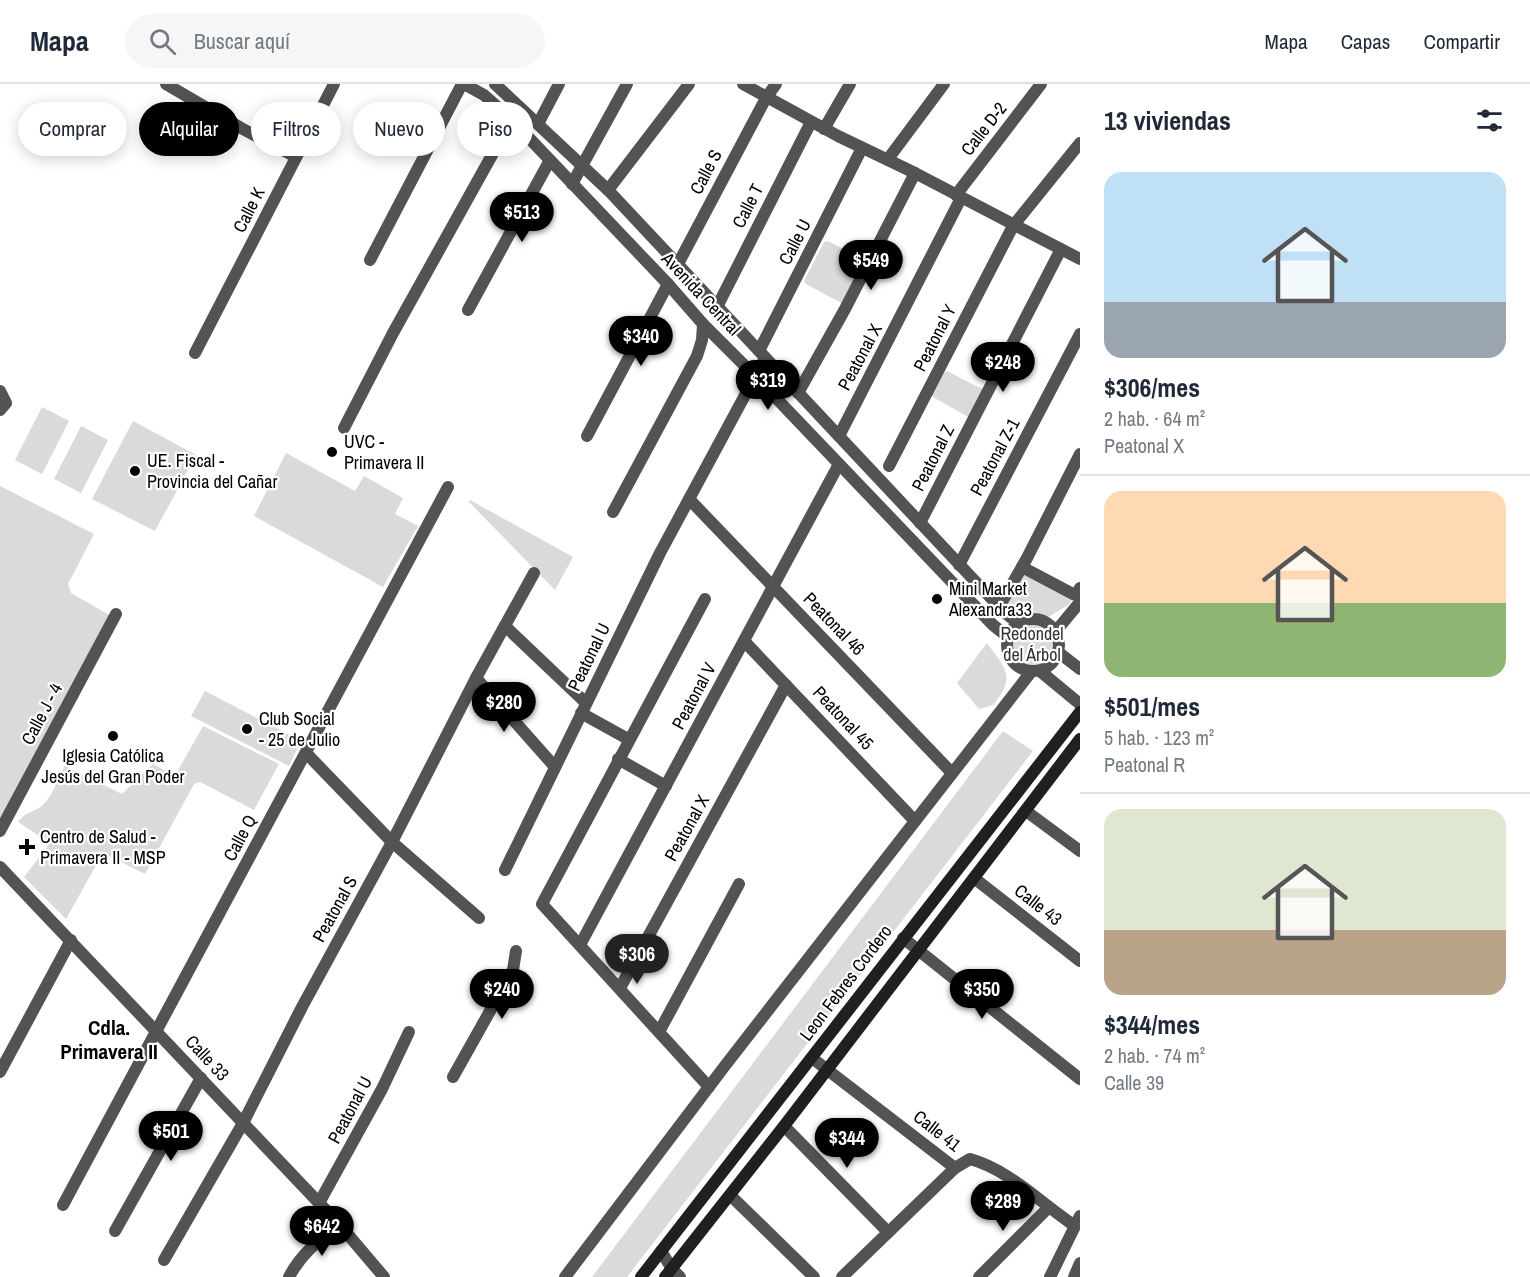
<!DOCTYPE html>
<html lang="es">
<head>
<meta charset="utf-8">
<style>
  :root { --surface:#fff; --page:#f6f6f7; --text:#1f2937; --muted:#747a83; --line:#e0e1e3; --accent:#000 }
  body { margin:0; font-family:"Archivo Narrow",sans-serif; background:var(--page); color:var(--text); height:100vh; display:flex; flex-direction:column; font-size:22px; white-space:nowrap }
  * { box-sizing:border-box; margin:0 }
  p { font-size:20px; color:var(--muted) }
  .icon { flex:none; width:33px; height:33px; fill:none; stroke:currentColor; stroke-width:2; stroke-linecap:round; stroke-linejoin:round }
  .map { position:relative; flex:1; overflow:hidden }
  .drawer { display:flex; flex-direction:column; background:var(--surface); width:450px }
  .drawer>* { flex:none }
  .guide { position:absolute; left:18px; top:18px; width:570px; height:54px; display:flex; gap:12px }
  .price { position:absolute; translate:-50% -51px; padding:0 14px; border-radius:21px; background:var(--accent); color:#fff; font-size:20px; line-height:39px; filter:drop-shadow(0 2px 3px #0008) }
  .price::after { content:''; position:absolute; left:50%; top:36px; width:18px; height:14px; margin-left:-9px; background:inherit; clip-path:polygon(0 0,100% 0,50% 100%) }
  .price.on { background:#222; color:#fff }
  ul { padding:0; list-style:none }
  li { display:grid; align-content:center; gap:12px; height:318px; padding:0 24px }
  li+li { border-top:2px solid var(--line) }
  li span { display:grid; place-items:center; height:186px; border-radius:18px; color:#555 }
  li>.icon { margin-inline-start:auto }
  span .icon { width:108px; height:108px; fill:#fffc; stroke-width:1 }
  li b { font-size:26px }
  h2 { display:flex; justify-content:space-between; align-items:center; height:72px; padding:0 24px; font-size:26px }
  .tag { padding:0 21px; border-radius:27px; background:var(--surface); box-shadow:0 3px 15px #0003; font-size:21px; line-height:54px }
  .tag.on { background:var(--accent); color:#fff }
  header { display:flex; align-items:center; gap:36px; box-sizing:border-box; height:84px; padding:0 30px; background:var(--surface); border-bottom:2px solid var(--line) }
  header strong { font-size:28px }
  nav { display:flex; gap:33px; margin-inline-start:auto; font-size:21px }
  .search { width:420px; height:54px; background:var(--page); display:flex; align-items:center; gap:15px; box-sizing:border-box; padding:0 21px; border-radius:33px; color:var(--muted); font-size:22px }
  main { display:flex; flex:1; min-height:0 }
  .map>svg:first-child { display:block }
  .green { fill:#dadada }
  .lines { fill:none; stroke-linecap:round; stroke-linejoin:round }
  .street { stroke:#535353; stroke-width:12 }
  .secondary { stroke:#202020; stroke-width:12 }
  .poi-dot { fill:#000; stroke:#fff; stroke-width:2 }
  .labels { text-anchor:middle; stroke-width:4.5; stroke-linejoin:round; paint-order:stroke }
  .street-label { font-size:18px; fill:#000; stroke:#fff }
  .poi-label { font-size:18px; fill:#000; stroke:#fff; text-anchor:start }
  .park-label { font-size:18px; fill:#313131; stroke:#fff }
  .quarter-label { font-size:21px; font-weight:bold; fill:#000; stroke:#fff }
</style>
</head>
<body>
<header>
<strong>Mapa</strong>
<div class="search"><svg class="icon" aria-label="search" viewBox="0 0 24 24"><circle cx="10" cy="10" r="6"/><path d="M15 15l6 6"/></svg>Buscar aquí</div>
<nav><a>Mapa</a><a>Capas</a><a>Compartir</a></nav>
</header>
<main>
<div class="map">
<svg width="1080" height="1193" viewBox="0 0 1080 1193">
  <rect width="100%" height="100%" fill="#fff"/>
  <g class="green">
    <polygon points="828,157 864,176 845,217 841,219 806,200 804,197 824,158"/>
    <polygon points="947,287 984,306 970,334 931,312 944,289"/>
    <polygon points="42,323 69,337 42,390 15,376"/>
    <polygon points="133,337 196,371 155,447 92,415"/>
    <polygon points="81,342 108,356 81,409 54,395"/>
    <polygon points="286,369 355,407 364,392 403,414 395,430 418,442 383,503 254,432"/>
    <polygon points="0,402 94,450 68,500 71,509 111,532 0,742"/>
    <polygon points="470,416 573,473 555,506 469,418"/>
    <polygon points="1024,487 1073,514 1068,521 1047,534 1037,531 1022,532 1004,521"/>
    <circle cx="1032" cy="561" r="23"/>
    <path d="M987,559C1005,584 1017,593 993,621L979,625L957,599Z"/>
    <polygon points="205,607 301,657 289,682 191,632"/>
    <path d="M203,642L279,680L254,726L200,698L194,700L145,790L103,769L66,835L24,793L50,759L18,738C27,727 29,730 39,724C51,717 58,694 65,682L122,710L153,680L175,692Z"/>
    <polygon points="1003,647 1033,667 627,1193 592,1193"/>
  </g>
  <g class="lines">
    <g class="street">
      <polyline points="166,0 241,44 296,73"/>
      <polyline points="464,0 484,11 509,33 668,200 703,240 755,292 993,541 1008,553"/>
      <polyline points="495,0 608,106 1004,528 1018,539"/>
      <polyline points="743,0 838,52 915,89 1080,175"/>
      <polyline points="538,40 559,0"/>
      <polyline points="824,45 850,0"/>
      <polyline points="888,75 944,0"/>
      <polyline points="572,100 627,0"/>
      <polyline points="608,106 689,0"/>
      <polyline points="956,111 1041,0"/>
      <polyline points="370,176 462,0"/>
      <polyline points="678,180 766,14 776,0"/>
      <polyline points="717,223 811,38"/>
      <polyline points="468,226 550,76"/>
      <polyline points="759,267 862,64"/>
      <polyline points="195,269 334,0"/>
      <polyline points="0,307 6,319 0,326"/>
      <polyline points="798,309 845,225 915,89"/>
      <polyline points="344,344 393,249 492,71 509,33"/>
      <polyline points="587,352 668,200"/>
      <polyline points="839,352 961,114"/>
      <polyline points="889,382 1013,142 1080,59"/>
      <polyline points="689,415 952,689"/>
      <polyline points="613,428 697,272 702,256 703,240"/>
      <polyline points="920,439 1061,165"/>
      <polyline points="959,481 1080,250"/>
      <polyline points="1022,483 1073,510 1076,511 1080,504"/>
      <polyline points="705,515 542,820 709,1003"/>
      <polyline points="999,523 1027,474 1080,370"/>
      <circle cx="1033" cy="561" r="26"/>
      <polyline points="505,542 586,619"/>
      <polyline points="1056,547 1080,518"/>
      <polyline points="744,557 915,737"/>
      <polyline points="1058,568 1080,585"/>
      <polyline points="1040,587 1080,620"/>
      <polyline points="476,594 555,683"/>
      <polyline points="581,629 628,655"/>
      <polyline points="306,669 392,758 479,834"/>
      <polyline points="618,675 666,702"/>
      <polyline points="1026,727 1080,767"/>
      <polyline points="0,747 116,530"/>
      <polyline points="0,783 339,1140 384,1193"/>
      <polyline points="505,786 660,469 765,274"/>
      <polyline points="974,794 1080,877"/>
      <polyline points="903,854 1080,995"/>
      <polyline points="580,861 839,380"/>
      <polyline points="620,904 786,601"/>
      <polyline points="659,948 739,800"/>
      <path d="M812,974L955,1084L970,1075C1008,1085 1042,1120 1075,1142"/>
      <polyline points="0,988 71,856"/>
      <polyline points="453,993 513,886 516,867"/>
      <polyline points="784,1042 888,1148"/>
      <polyline points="730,1111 814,1193"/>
      <polyline points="319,1119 382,1005 409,948"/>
      <polyline points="63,1121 448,403"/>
      <polyline points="115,1147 201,994"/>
      <polyline points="661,1167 672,1185 680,1193"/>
      <polyline points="164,1176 243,1039 302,923 392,758 476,594 534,489"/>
      <path d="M289,1193C301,1170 319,1156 339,1140"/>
      <polyline points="565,1193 724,983 1031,588"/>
      <polyline points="842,1193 955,1084"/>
      <polyline points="979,1193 1048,1124"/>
      <polyline points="1050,1193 1080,1132"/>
      <polyline points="1074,1193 1080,1179"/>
    </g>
    <g class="secondary">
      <polyline points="641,1193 1080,628"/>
      <polyline points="665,1193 784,1042 1080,655"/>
    </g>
  </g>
  <g class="poi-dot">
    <circle cx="332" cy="368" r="6"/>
    <circle cx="135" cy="387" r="6"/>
    <circle cx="937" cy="515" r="6"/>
    <circle cx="247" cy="645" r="6"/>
    <circle cx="113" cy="652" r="6"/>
    <path d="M24 754h6v6h6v6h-6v6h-6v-6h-6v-6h6z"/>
  </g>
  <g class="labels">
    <g class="street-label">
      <text transform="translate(984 45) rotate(-52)" y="6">Calle D-2</text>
      <text transform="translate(706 88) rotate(-62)" y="6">Calle S</text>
      <text transform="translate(748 122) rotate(-63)" y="6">Calle T</text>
      <text transform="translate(249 126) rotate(-63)" y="6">Calle K</text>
      <text transform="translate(795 158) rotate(-63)" y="6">Calle U</text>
      <text transform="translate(701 210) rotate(47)" y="6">Avenida Central</text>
      <text transform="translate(935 254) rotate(-63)" y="6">Peatonal Y</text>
      <text transform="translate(860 273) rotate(-62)" y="6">Peatonal X</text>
      <text transform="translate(995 373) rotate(-62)" y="6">Peatonal Z-1</text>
      <text transform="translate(933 374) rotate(-63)" y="6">Peatonal Z</text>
      <text transform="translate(834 540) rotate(46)" y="6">Peatonal 46</text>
      <text transform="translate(589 573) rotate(-64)" y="6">Peatonal U</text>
      <text transform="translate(694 612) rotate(-62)" y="6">Peatonal V</text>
      <text transform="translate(42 630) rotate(-62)" y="6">Calle J - 4</text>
      <text transform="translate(843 634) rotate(47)" y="6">Peatonal 45</text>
      <text transform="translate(687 744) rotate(-61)" y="6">Peatonal X</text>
      <text transform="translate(240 754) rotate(-62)" y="6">Calle Q</text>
      <text transform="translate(1038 821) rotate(38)" y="6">Calle 43</text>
      <text transform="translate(335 825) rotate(-61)" y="6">Peatonal S</text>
      <text transform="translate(846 899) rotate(-53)" y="6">Leon Febres Cordero</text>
      <text transform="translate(207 974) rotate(47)" y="6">Calle 33</text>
      <text transform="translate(350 1026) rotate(-62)" y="6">Peatonal U</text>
      <text transform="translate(937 1047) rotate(38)" y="6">Calle 41</text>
    </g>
    <g class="poi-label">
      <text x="344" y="364">UVC -<tspan x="344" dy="21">Primavera II</tspan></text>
      <text x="147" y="383">UE. Fiscal -<tspan x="147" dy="21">Provincia del Cañar</tspan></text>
      <text x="949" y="511">Mini Market<tspan x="949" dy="21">Alexandra33</tspan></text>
      <text x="259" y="641">Club Social<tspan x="259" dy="21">- 25 de Julio</tspan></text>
      <text x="113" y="678" text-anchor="middle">Iglesia Católica<tspan x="113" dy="21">Jesús del Gran Poder</tspan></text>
      <text x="40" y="759">Centro de Salud -<tspan x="40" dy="21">Primavera II - MSP</tspan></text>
    </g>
    <g class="park-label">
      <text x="1032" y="556">Redondel<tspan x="1032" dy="21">del Árbol</tspan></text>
    </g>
    <g class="quarter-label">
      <text x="109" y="951">Cdla.<tspan x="109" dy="24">Primavera II</tspan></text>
    </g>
  </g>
</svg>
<b class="price" style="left:522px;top:159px">$513</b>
<b class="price" style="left:871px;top:207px">$549</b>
<b class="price" style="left:641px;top:283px">$340</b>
<b class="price" style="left:1003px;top:309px">$248</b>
<b class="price" style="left:768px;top:327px">$319</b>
<b class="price" style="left:504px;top:649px">$280</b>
<b class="price on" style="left:637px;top:901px">$306</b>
<b class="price" style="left:502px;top:936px">$240</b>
<b class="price" style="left:982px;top:936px">$350</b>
<b class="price" style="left:171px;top:1078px">$501</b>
<b class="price" style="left:847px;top:1085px">$344</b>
<b class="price" style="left:1003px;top:1148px">$289</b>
<b class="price" style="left:322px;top:1173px">$642</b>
<div class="guide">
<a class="tag">Comprar</a>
<a class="tag on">Alquilar</a>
<a class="tag">Filtros</a>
<a class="tag">Nuevo</a>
<a class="tag">Piso</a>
</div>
</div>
<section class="drawer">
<h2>13 viviendas<svg class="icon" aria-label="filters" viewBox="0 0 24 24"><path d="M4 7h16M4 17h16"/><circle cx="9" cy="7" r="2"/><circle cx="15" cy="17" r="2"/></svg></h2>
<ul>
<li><span style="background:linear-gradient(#bfe0f5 70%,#9aa5b1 0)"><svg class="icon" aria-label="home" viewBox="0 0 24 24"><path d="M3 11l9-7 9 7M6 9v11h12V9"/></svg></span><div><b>$306/mes</b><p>2 hab. · 64 m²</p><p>Peatonal X</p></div></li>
<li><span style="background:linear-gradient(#ffd9b3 60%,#8fb573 0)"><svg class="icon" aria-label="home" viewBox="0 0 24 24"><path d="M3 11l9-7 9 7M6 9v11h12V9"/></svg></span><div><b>$501/mes</b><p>5 hab. · 123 m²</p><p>Peatonal R</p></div></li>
<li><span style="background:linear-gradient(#dfe7d0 65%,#b9a48a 0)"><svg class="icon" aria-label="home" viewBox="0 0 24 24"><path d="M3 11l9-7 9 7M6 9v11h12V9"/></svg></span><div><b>$344/mes</b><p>2 hab. · 74 m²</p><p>Calle 39</p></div></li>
</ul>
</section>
</main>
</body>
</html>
